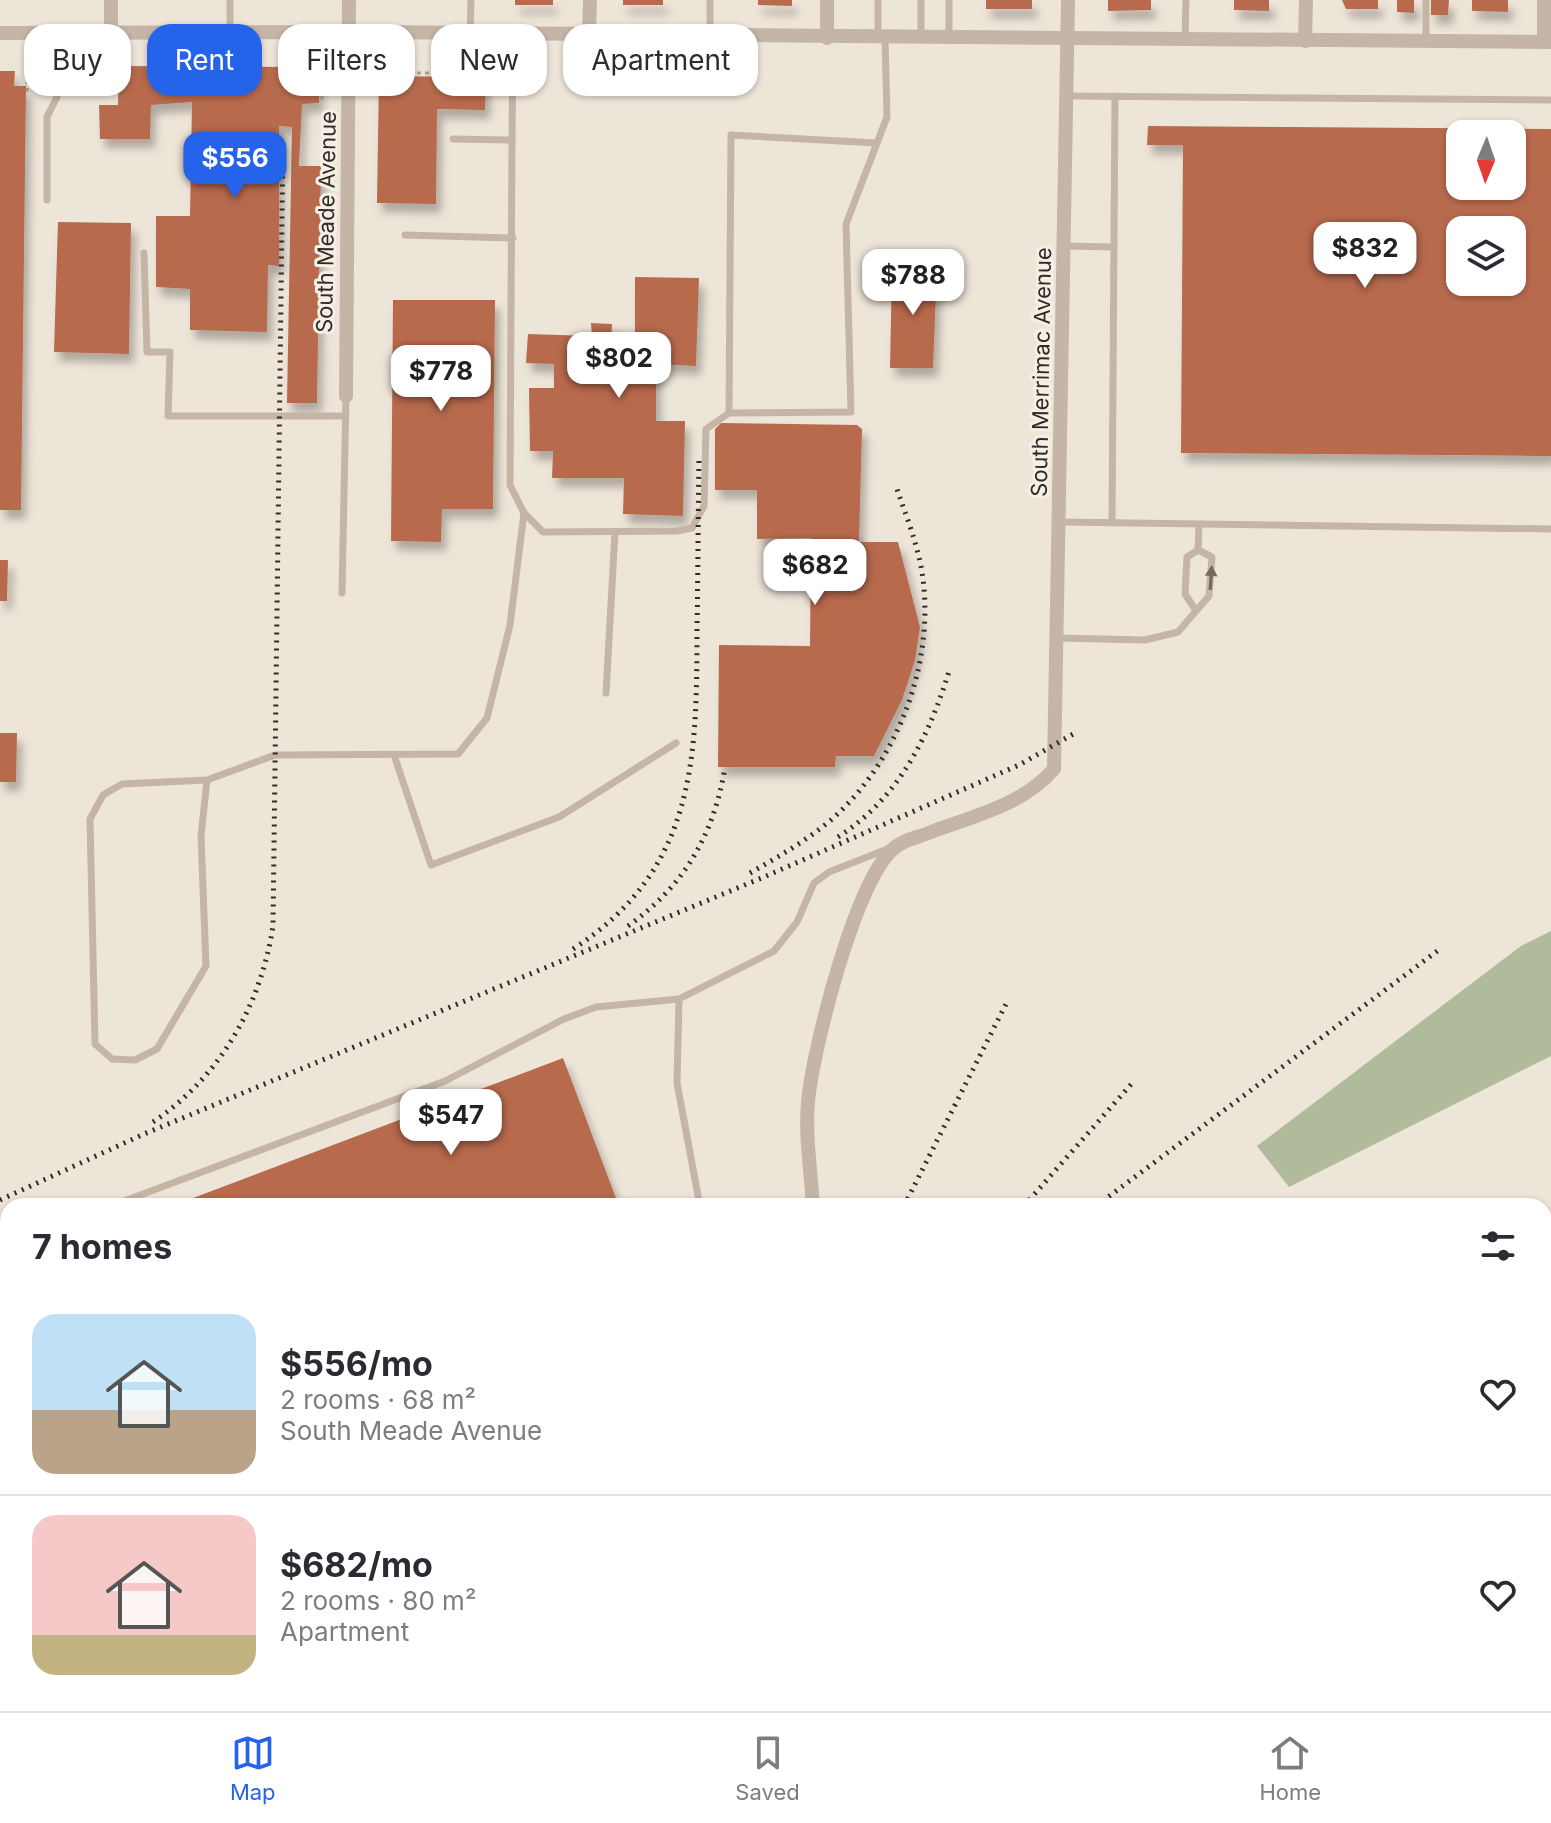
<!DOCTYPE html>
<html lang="en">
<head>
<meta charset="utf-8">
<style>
  :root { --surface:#fff; --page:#f7f7f7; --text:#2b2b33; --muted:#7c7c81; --line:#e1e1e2; --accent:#2563eb }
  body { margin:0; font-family:Inter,sans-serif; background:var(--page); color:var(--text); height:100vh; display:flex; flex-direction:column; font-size:30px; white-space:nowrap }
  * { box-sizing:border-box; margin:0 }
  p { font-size:26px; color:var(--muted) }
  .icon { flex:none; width:44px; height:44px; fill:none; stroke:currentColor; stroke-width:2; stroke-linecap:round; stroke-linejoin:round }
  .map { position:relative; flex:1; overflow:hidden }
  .drawer { position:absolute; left:0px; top:1198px; width:1552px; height:514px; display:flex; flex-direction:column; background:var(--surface); border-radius:24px 24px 0 0; box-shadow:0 2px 6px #0004 }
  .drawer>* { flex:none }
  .hud { position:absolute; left:24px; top:24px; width:800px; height:72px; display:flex; gap:16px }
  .needle { width:52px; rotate:182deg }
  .buttons { position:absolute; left:1446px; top:120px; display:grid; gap:16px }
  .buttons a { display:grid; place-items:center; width:80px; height:80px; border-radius:16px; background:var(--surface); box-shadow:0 2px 6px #0004; font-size:40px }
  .price { position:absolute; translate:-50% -68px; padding:0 18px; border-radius:16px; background:#fff; color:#222; font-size:26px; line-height:52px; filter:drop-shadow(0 2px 4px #0008) }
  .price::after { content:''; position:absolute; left:50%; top:48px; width:24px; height:18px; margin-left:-12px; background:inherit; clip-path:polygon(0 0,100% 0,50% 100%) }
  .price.on { background:var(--accent); color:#fff }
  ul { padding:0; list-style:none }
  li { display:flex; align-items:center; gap:24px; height:200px; padding:0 32px }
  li+li { border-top:2px solid var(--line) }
  li span { display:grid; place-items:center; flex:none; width:224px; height:160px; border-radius:24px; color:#555 }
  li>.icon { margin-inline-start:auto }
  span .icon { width:96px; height:96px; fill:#fffc; stroke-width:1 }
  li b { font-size:34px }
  h2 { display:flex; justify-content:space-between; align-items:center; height:96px; padding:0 32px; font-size:34px }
  .pill { padding:0 28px; border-radius:24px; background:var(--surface); box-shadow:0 2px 6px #0004; font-size:28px; line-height:72px }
  .pill.on { background:var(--accent); color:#fff }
  .menu { display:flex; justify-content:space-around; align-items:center; height:112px; border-top:2px solid var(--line); background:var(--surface); font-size:22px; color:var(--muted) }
  .menu a { display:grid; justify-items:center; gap:4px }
  .menu .on { color:var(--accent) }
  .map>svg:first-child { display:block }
  .green { fill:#afbb9b }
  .building { fill:#b86b4d; fill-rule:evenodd; filter:url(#shadow) }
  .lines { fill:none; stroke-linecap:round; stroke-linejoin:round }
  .path { stroke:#b0a091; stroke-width:3; stroke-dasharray:4 4; stroke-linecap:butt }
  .service { stroke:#c4b5a7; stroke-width:7 }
  .minor { stroke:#c4b5a7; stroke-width:14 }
  .motorway { stroke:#52453f; stroke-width:24 }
  .rail { stroke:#322a27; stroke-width:5; stroke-dasharray:2 6; stroke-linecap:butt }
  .oneway { fill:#746961 }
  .labels { text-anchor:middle; stroke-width:6; stroke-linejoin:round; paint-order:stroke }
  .street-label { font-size:22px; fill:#322a27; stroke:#f6efe5 }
</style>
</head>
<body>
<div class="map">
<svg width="1551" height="1711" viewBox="0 0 1551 1711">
  <defs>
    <filter id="shadow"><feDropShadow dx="5" dy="9" stdDeviation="4" flood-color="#0004"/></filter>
  </defs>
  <rect width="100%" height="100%" fill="#eee5d9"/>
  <g class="green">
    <polygon points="1551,931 1551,1056 1289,1187 1257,1146 1521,946"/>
    <polygon points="96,1704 197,1704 178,1711 75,1711"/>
    <polygon points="334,1704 537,1704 519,1711 318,1711"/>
    <polygon points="604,1704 759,1704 741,1711 585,1711"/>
    <polygon points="1089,1704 1273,1704 1255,1711 1071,1711"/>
  </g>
  <g class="building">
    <rect x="515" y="0" width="38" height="5"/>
    <rect x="623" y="0" width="40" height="5"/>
    <polygon points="758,0 792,0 792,6 758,5"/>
    <rect x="986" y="0" width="46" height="9"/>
    <polygon points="1108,0 1151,0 1151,10 1108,11"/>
    <polygon points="1234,0 1269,0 1269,11 1234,10"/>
    <polygon points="1342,0 1378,0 1378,9 1346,9"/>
    <polygon points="1397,0 1414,0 1414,13 1397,12"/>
    <polygon points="1431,0 1449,0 1448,15 1431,15"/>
    <polygon points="1472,0 1508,0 1508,12 1472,11"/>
    <polygon points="119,66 303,67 303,85 319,85 319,103 302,104 299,166 321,166 317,403 287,403 292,127 279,126 279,266 268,265 267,332 190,330 190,289 156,287 156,216 190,216 192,102 151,105 150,139 100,139 99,105 118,105"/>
    <polygon points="0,71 15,71 14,86 26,86 21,510 0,510"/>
    <polygon points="379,76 486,77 485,110 437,109 436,204 377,203"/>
    <path d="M1148,126L1551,129V456L1181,453L1183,145H1147ZM1460,134H1512V186H1460ZM1460,230H1512V282H1460Z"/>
    <polygon points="58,222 131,223 129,354 54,352"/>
    <polygon points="892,267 937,268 933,368 890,368"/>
    <polygon points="635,277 699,278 696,366 656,364 656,421 685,421 683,516 623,514 624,478 552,478 553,451 530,451 529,388 554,388 554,364 526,363 528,334 592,336 591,323 612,324 610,364 635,364"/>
    <polygon points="393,300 495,300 493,509 442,509 441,542 391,541"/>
    <polygon points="721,423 857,425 862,429 859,542 898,542 920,627 915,660 902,700 874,756 836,756 835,767 718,767 719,645 810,646 811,538 757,539 757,490 715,490 715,429"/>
    <polygon points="0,560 8,560 7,601 0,601"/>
    <polygon points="0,733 17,733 16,782 0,782"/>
    <polygon points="563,1058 619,1206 172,1206"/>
    <polygon points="8,1267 8,1500 0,1479 0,1270"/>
  </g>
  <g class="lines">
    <g class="path">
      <polyline points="407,51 407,73 439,73"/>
      <polyline points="303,82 335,83"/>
      <polyline points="27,92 28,54"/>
      <polyline points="322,100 322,83"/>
    </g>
    <g class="service">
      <polyline points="878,0 878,38"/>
      <polyline points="921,0 921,36"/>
      <polyline points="230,32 230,0"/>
      <polyline points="470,33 471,0"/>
      <polyline points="710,34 710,0"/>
      <polyline points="949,36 949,0"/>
      <polyline points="1185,38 1186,0"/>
      <polyline points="1426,41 1426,0"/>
      <polyline points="1068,96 1551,100"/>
      <polyline points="453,139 512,140 513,33"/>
      <polyline points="512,140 510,485 524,513 543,532 677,531 692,528 704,506 706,429 729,413"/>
      <polyline points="877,143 731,135 729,413 851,412 846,224 887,117 885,38"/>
      <polyline points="47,200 47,117 57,97 56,33"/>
      <polyline points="405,235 513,238"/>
      <polyline points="1065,246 1114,247"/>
      <polyline points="144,253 147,352 170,352 168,416 346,416"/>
      <polyline points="1061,522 1551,529"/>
      <polyline points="1112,523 1115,96"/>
      <polyline points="1198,550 1199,525"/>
      <polyline points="342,593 346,396"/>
      <polyline points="1195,609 1185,594 1187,557 1198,550"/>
      <polyline points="1059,638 1145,640 1178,632 1209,596 1212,557 1198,550"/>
      <polyline points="606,693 615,532"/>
      <polyline points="394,755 431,865 559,817 676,743"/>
      <polyline points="207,780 201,836 206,966 157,1049 135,1060 112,1059 95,1044 90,819 103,795 122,784 207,780 275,755 458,754 487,718 510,625 524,513"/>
      <polyline points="679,999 677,1083 700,1206"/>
      <polyline points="111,1206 445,1081 564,1019 596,1007 679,999 774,951 797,922 814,883 829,872 890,848"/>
      <polyline points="0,1255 8,1252"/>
      <polyline points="0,1545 8,1542"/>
      <polyline points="1544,1669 1551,1666"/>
      <polyline points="0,1673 8,1671"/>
      <polyline points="1431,1711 1450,1704"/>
    </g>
    <g class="minor">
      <polyline points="0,33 371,32 1551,42"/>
      <polyline points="111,33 111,0"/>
      <polyline points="589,34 590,0"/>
      <polyline points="827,38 827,0"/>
      <polyline points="1305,41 1306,0"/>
      <polyline points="1544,42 1544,0"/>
      <polyline points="346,396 349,0"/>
      <path d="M813,1206C811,1172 805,1136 808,1102C812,1053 857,871 897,846C906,839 920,837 931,832C974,816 1023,805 1054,769L1068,0"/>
      <polyline points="0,1587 8,1584"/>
    </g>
    <g class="motorway">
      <polyline points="1544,1427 1551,1424"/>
      <polyline points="1544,1504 1551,1501"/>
      <polyline points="803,1711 821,1704"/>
      <polyline points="994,1711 1013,1704"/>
    </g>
    <g class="rail">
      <path d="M838,837C899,798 930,735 950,668"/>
      <path d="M750,873C778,857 806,841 831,820C897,762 934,666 923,579C919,547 906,516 896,486"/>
      <path d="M628,926C684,886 714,835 725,767"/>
      <path d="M573,949C695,870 697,760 697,630C698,573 698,515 699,458"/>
      <path d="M153,1122C220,1077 261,1005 273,926L283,140"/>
      <polyline points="0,1200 144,1134 764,877 1019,765 1075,733"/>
      <polyline points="904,1206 1008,1000"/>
      <polyline points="1024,1206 1134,1081"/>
      <polyline points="1096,1206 1440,949"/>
      <polyline points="1544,1337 1551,1335"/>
      <polyline points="1544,1613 1551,1611"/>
      <polyline points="190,1711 209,1704"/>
      <polyline points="536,1711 554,1704"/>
      <polyline points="564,1711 583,1704"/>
      <polyline points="1287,1711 1305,1704"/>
      <polyline points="1320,1711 1338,1704"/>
    </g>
  </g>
  <defs><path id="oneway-solid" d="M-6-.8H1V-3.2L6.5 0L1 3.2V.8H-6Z" transform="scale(2)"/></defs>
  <use class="oneway" href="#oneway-solid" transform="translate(1211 578) rotate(-86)"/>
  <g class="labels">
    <g class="street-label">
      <text transform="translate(326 222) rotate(-89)" y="8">South Meade Avenue</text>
      <text transform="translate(1041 372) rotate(-89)" y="8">South Merrimac Avenue</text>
    </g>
  </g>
</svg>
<div class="buttons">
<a><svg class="needle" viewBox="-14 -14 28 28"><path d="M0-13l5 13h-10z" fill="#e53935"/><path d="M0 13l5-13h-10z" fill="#7c7c81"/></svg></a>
<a><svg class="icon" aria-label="layers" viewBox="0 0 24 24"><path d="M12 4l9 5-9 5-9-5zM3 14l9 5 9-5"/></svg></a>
</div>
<b class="price on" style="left:235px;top:200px">$556</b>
<b class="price" style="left:1365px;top:290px">$832</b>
<b class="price" style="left:913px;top:317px">$788</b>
<b class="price" style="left:619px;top:400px">$802</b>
<b class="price" style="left:441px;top:413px">$778</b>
<b class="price" style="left:815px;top:607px">$682</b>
<b class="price" style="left:451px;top:1157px">$547</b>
<div class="hud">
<a class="pill">Buy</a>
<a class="pill on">Rent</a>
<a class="pill">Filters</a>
<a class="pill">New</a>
<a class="pill">Apartment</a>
</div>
<section class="drawer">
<h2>7 homes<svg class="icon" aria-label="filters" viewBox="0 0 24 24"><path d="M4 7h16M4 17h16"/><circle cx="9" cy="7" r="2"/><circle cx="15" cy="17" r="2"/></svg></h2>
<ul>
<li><span style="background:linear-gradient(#bfe0f5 60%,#b9a48a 0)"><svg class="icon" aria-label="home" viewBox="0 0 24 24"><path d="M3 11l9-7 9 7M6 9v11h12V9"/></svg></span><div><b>$556/mo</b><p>2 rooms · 68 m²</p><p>South Meade Avenue</p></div><svg class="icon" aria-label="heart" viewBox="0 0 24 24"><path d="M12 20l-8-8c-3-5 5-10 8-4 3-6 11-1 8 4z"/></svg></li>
<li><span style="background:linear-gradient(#f6c9c9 75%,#c2b280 0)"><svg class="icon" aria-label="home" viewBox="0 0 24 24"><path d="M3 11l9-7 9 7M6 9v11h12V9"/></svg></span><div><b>$682/mo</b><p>2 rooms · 80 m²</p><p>Apartment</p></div><svg class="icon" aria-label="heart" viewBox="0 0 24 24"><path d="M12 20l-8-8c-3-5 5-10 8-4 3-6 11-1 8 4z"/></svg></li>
</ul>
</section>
</div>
<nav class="menu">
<a class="on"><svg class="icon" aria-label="map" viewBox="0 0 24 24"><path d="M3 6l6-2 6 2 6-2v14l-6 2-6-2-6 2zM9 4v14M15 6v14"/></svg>Map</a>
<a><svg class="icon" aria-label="saved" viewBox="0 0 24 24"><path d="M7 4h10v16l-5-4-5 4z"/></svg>Saved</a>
<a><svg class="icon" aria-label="home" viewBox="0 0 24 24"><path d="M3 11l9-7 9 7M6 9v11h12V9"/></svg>Home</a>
</nav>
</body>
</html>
